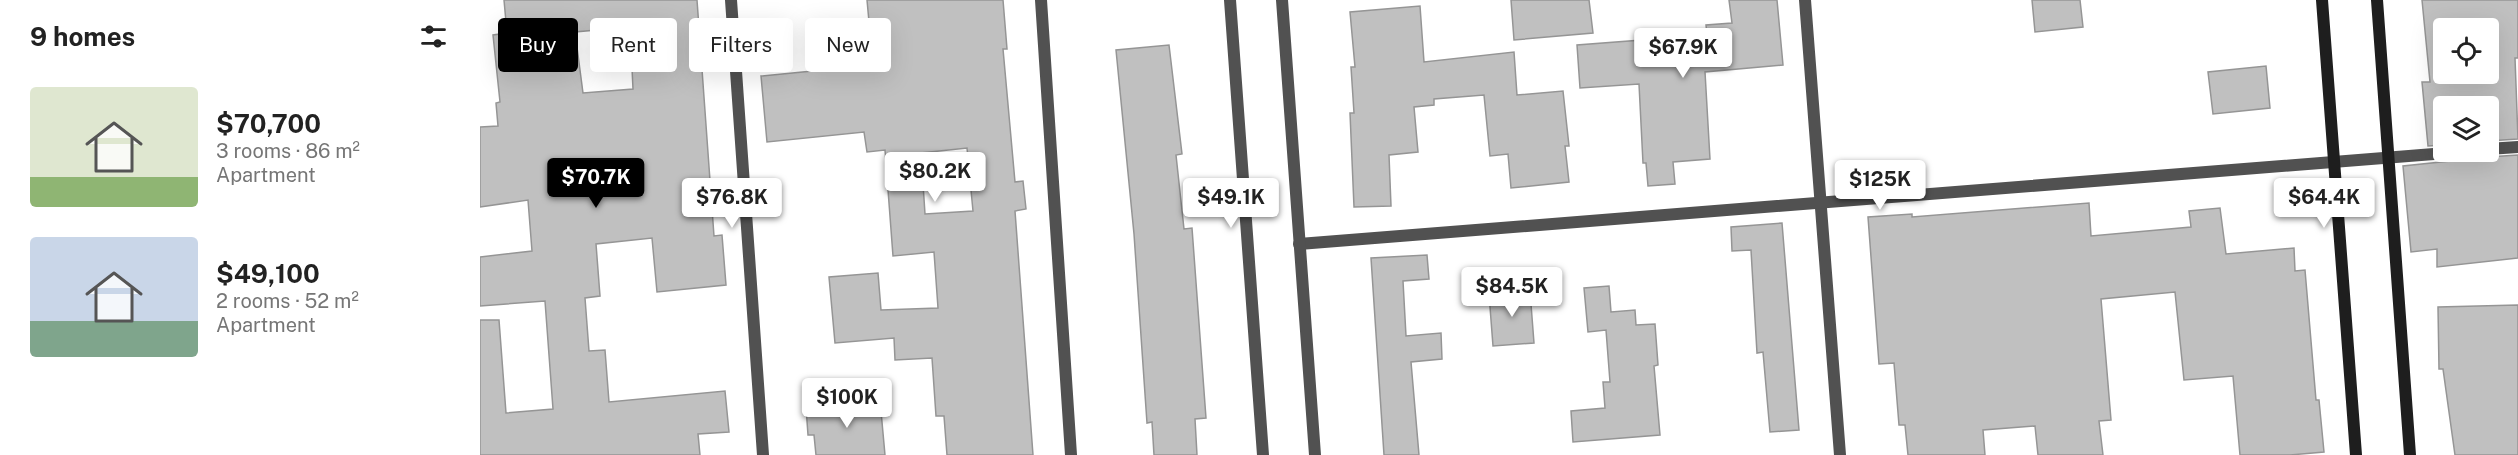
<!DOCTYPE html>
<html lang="en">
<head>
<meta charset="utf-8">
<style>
  :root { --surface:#fff; --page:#f6f6f6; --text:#222; --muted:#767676; --accent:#000 }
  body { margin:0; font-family:"Public Sans",sans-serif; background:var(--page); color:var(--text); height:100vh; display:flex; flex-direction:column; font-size:22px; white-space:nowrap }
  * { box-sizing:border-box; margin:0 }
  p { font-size:20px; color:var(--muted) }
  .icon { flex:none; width:33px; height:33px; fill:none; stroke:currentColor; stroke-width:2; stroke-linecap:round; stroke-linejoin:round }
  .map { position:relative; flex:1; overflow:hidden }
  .sheet { display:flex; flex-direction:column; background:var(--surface); width:480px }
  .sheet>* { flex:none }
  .top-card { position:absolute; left:18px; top:18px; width:570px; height:54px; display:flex; gap:12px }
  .fabs { position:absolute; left:1953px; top:18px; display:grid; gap:12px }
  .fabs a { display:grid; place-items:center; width:66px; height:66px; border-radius:6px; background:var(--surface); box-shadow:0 6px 24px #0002; font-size:30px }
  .price { position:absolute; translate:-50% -51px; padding:0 14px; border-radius:6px; background:#fff; color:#222; font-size:20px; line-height:39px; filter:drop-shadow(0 2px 3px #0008) }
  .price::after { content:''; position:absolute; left:50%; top:36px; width:18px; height:14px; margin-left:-9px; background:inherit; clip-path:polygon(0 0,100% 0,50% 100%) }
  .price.selected { background:var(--accent); color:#fff }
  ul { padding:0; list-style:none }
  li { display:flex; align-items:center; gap:18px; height:150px; padding:0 30px }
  li span { display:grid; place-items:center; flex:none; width:168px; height:120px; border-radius:6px; color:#555 }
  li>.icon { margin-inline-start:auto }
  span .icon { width:72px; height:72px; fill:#fffc; stroke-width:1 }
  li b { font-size:26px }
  h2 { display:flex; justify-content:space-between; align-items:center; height:72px; padding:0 30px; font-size:26px }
  .pill { padding:0 21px; border-radius:6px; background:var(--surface); box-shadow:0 6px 24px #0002; font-size:21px; line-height:54px }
  .pill.selected { background:var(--accent); color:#fff }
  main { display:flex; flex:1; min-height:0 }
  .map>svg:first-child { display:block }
  .building { fill:#c0c0c0; stroke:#959595; stroke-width:1.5; fill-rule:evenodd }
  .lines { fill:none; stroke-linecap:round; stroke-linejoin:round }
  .minor { stroke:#515151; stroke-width:12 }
  .tertiary { stroke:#515151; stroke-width:12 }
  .secondary { stroke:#1e1e1e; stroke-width:12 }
</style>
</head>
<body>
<main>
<section class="sheet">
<h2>9 homes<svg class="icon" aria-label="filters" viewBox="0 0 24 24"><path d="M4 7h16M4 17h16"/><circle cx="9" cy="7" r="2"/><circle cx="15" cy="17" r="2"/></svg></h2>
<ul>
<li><span style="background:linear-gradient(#dfe7d0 75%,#8fb573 0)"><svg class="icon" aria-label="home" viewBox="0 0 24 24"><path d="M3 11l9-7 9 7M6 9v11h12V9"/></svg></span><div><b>$70,700</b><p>3 rooms · 86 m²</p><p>Apartment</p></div></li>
<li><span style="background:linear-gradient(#c9d6e8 70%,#7fa58c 0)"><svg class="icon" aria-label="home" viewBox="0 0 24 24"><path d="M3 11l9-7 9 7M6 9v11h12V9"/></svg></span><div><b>$49,100</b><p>2 rooms · 52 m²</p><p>Apartment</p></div></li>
</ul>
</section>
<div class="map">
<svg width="2038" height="455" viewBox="0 0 2038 455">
  <rect width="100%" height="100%" fill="#fff"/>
  <g class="building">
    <path d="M24,0H217L234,236L242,235L246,285L177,292L172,238L116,244L120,296L105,298L109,351L125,350L129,402L245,391L249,432L218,434L220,455H0V320H19L26,413L73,409L65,301L0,306V257L52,251L48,200L0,207V127L18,126L16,103L20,102L13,35L27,33ZM150,27L153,89L103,93L95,32Z"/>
    <path d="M387,0H523L527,49H523L535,182L543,181L546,209L535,211L553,455H467L464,416H456L452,358L415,360L414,338L355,343L349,277L398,273L401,310L458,308L454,252L413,256L405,150L387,152L384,132L287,142L281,76L393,65ZM487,148L493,211L445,214L441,153Z"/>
    <polygon points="1031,0 1109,0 1113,33 1034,40"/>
    <polygon points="1249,0 1297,0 1303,65 1225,72 1230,159 1193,162 1195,184 1168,186 1166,163 1163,163 1159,84 1100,88 1097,45 1227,35 1226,25 1252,23"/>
    <polygon points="1552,0 1600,0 1603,27 1555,32"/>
    <path d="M1942,0H2038V58H2035L2038,139L2008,141V106H1964V145L1948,146L1942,82H1950ZM1964,28H2008V74H1964Z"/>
    <polygon points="940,6 944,62 1034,52 1037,95 1083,91 1089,146 1085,146 1089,182 1031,188 1028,154 1010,156 1004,95 954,99 954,105 934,107 938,152 909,155 911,206 874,207 870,113 874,113 871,67 875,67 870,12"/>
    <polygon points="689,45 702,154 696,155 704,229 712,228 726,418 715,419 717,455 674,455 672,422 667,423 654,234 636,50"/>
    <polygon points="1786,66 1790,108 1733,114 1728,72"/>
    <polygon points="1987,152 2000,152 2008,157 2038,155 2038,258 1957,267 1957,249 1931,252 1923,166 1980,160 1984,158"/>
    <polygon points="1609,203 1611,236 1711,227 1709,211 1740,208 1746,254 1814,248 1815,271 1825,270 1836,400 1839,400 1844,452 1810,455 1760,455 1753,376 1704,380 1695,292 1621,299 1631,420 1619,421 1623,455 1558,455 1555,426 1503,430 1505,455 1428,455 1425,425 1419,425 1414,363 1399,364 1388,217 1432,214 1432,217"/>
    <polygon points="1302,223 1319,430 1290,432 1283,352 1277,353 1271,250 1252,251 1251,227"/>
    <polygon points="947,255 949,279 923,281 926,336 961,333 962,359 931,362 939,455 904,455 891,258"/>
    <polygon points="1129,286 1131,312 1155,310 1156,325 1175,324 1178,365 1174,366 1180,435 1093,442 1091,411 1125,408 1123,382 1130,382 1126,330 1108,332 1104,288"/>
    <polygon points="1050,291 1054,343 1013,346 1009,294"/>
    <polygon points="2038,305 2038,455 1975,455 1963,369 1959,369 1958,307"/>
    <polygon points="400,400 405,455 336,455 334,435 328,435 326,407"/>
  </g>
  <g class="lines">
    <g class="minor">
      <polyline points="251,0 283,455"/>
      <polyline points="561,0 591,455"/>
      <polyline points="1325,0 1360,455"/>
      <polyline points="2008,149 2038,147"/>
      <polyline points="819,244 1979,152"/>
    </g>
    <g class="tertiary">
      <polyline points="750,0 783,455"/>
      <polyline points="802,0 835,455"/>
    </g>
    <g class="secondary">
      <polyline points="1842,0 1876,455"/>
      <polyline points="1897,0 1930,455"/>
    </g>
  </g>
</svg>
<div class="fabs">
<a><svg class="icon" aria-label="locate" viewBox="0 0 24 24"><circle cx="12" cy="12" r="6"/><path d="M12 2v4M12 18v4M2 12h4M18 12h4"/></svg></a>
<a><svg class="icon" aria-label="layers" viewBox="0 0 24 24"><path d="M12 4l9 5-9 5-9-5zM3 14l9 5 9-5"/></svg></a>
</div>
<b class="price" style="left:1203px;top:79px">$67.9K</b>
<b class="price" style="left:455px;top:203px">$80.2K</b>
<b class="price selected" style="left:116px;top:209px">$70.7K</b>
<b class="price" style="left:1400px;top:211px">$125K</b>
<b class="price" style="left:252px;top:229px">$76.8K</b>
<b class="price" style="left:751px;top:229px">$49.1K</b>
<b class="price" style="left:1844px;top:229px">$64.4K</b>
<b class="price" style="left:1032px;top:318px">$84.5K</b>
<b class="price" style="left:367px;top:429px">$100K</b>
<div class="top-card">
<a class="pill selected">Buy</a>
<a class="pill">Rent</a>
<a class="pill">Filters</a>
<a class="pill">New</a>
</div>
</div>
</main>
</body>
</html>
